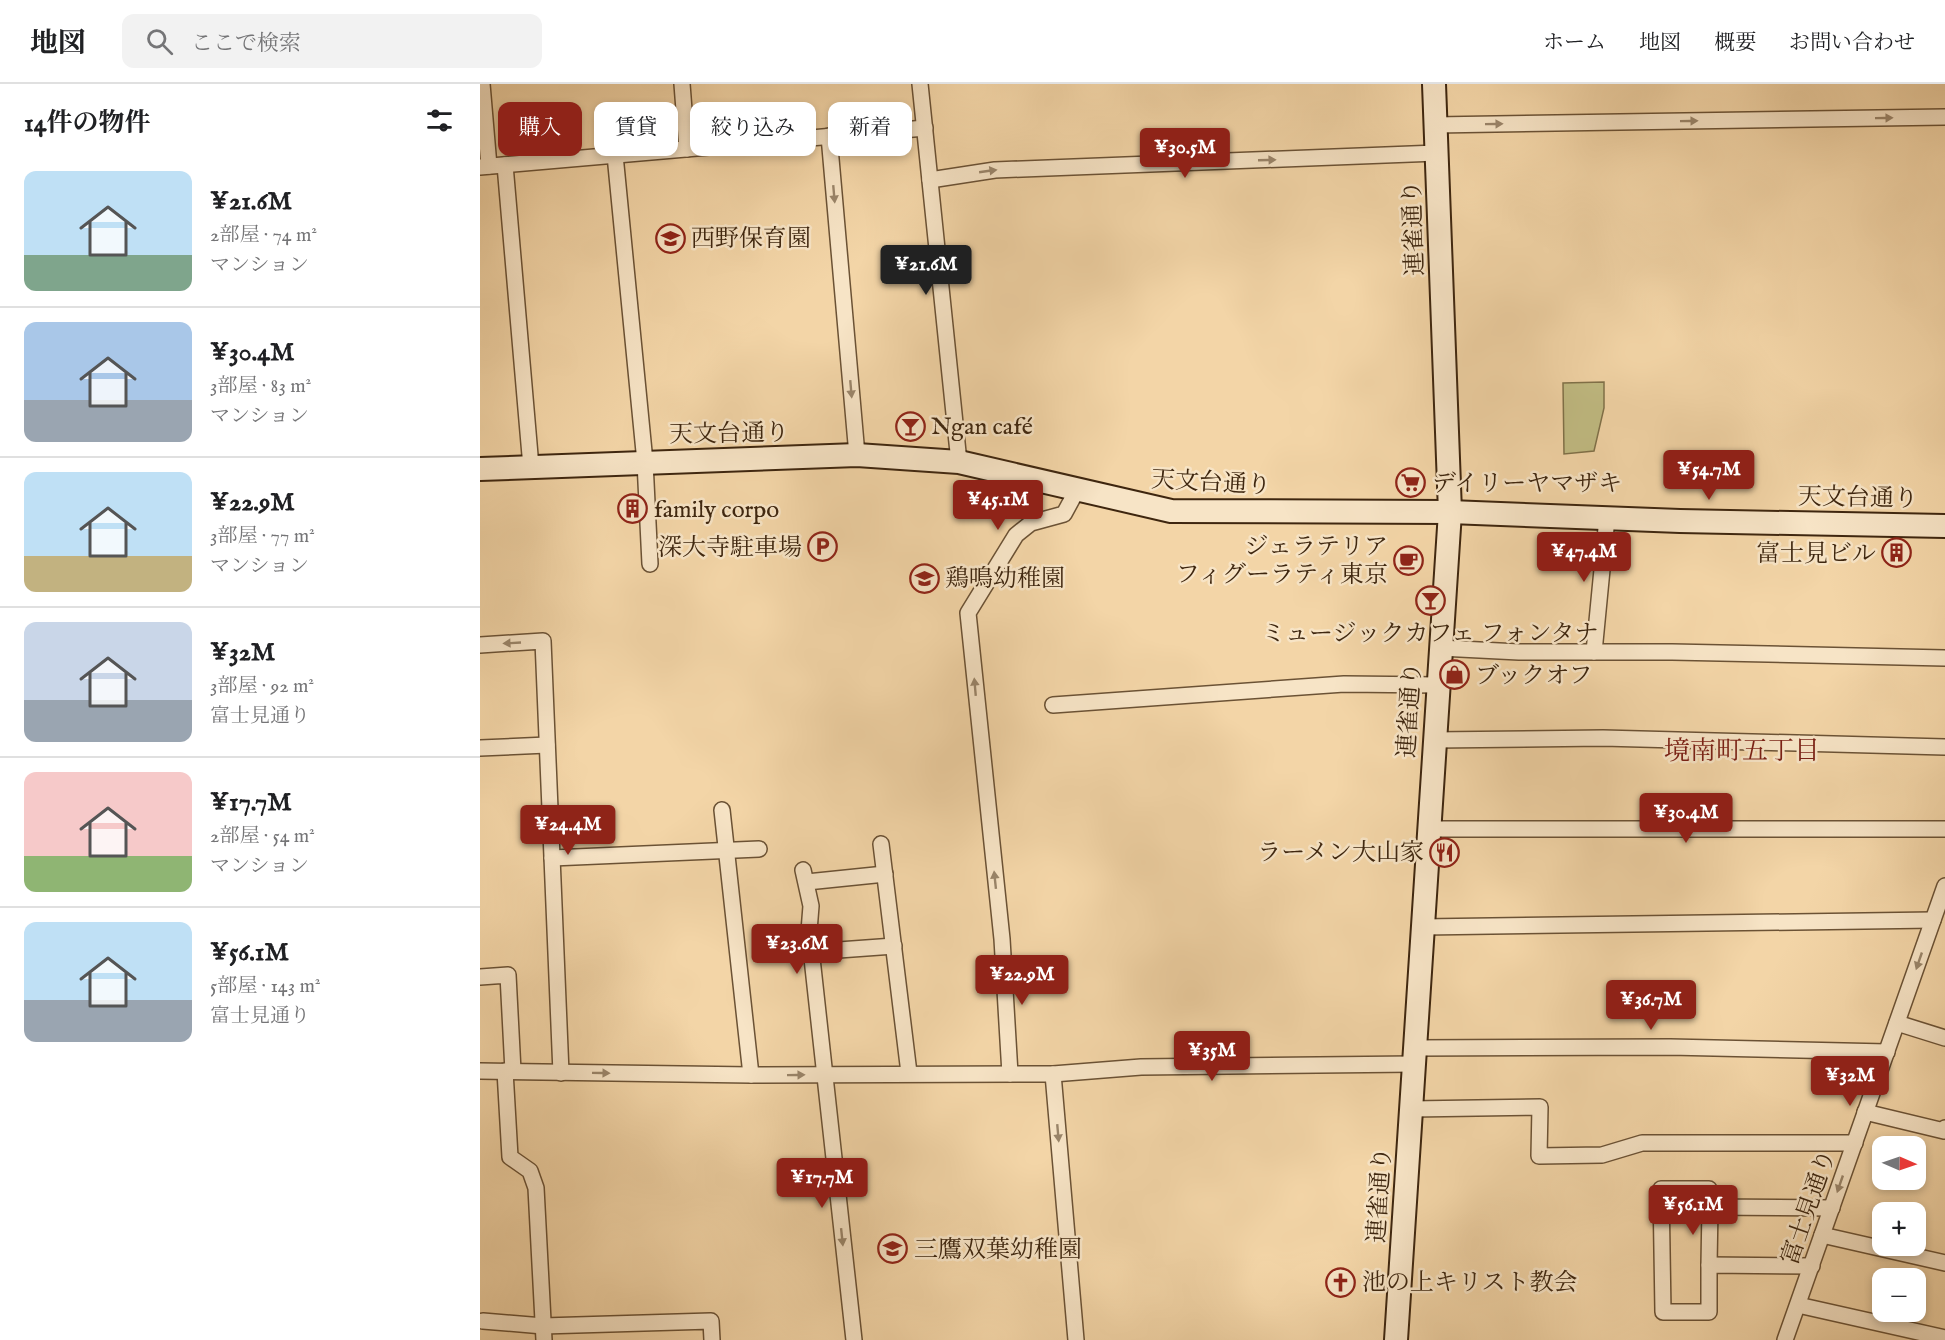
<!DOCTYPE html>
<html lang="ja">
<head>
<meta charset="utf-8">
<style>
  :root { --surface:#fff; --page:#f2f2f2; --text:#202124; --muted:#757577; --line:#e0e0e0; --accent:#8f2418 }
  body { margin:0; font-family:"IM FELL English","Noto Serif JP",serif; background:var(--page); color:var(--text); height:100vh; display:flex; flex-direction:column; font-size:22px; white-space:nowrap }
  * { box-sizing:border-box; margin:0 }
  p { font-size:20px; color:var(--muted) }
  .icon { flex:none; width:33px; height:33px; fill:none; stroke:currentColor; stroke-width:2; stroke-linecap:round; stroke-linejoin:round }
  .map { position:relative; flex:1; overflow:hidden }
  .side { display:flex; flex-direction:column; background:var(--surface); width:480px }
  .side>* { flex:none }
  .top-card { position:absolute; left:18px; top:18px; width:570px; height:54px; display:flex; gap:12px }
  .needle { width:39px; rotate:92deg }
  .buttons { position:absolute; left:1392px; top:1052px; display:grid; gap:12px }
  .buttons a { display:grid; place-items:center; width:54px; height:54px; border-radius:12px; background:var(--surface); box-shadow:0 3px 9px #0003; font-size:30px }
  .price { position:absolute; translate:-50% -51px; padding:0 14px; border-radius:6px; background:var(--accent); color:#fff; font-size:20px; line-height:39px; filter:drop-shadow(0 2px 3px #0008) }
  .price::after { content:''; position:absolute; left:50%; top:36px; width:18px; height:14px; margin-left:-9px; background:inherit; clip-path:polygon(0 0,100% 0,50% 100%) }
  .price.active { background:#222; color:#fff }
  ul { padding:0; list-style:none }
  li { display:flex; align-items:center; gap:18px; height:150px; padding:0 24px }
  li+li { border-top:2px solid var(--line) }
  li span { display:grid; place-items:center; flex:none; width:168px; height:120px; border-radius:12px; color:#555 }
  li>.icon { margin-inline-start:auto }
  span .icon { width:72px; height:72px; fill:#fffc; stroke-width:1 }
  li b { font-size:26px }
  h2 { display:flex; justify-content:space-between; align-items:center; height:72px; padding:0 24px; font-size:26px }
  .chip { padding:0 21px; border-radius:12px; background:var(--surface); box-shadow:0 3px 9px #0003; font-size:21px; line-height:54px }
  .chip.active { background:var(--accent); color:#fff }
  header { display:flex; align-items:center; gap:36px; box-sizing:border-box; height:84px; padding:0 30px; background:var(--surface); border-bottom:2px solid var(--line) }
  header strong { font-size:28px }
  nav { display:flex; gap:33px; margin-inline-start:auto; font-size:21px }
  .search { width:420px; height:54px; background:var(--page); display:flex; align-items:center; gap:15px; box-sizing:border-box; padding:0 21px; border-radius:12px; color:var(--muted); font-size:22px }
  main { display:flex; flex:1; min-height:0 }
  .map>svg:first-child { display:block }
  .green { fill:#c1bc83; stroke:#807149; stroke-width:1.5 }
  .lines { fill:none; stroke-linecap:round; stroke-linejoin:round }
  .street-casing { stroke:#6b5235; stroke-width:18 }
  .secondary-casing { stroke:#3e260f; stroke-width:26 }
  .street { stroke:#f7e4c6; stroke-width:15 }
  .secondary { stroke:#f7e4c6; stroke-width:22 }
  .oneway { fill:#9a856a }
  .labels { text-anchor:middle; stroke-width:5; stroke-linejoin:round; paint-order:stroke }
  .street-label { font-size:24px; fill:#3e260f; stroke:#f7e4c6 }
  .poi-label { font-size:24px; fill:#3e260f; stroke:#f7e4c6; text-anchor:start }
  .neighbourhood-label { font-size:26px; fill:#7a1f14; stroke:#f7e4c6 }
</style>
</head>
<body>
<header>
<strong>地図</strong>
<div class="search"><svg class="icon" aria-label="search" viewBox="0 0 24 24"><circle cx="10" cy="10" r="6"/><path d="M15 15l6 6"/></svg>ここで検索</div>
<nav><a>ホーム</a><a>地図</a><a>概要</a><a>お問い合わせ</a></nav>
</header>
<main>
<section class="side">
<h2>14件の物件<svg class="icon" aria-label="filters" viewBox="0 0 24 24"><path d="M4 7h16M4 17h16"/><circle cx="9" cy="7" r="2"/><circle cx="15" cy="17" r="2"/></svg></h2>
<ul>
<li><span style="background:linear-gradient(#bfe0f5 70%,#7fa58c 0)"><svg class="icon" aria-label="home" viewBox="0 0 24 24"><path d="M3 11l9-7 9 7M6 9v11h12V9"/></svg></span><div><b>¥21.6M</b><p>2部屋 · 74 m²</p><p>マンション</p></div></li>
<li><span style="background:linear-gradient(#a9c7e8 65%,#9aa5b1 0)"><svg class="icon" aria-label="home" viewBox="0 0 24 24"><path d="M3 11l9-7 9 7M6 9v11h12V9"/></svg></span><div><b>¥30.4M</b><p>3部屋 · 83 m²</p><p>マンション</p></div></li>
<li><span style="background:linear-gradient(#bfe0f5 70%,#c2b280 0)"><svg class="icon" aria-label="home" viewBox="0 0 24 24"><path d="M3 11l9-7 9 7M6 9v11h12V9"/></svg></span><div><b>¥22.9M</b><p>3部屋 · 77 m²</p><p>マンション</p></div></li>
<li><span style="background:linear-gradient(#c9d6e8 65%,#9aa5b1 0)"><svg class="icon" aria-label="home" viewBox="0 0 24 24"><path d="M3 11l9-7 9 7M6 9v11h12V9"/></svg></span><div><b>¥32M</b><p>3部屋 · 92 m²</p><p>富士見通り</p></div></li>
<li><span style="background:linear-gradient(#f6c9c9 70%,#8fb573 0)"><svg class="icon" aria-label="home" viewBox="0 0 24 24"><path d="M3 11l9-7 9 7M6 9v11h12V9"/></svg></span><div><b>¥17.7M</b><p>2部屋 · 54 m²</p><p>マンション</p></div></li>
<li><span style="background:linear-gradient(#bfe0f5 65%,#9aa5b1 0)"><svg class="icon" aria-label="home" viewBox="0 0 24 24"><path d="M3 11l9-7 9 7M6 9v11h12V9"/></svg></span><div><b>¥56.1M</b><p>5部屋 · 143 m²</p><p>富士見通り</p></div></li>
</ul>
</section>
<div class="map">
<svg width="1465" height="1256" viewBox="0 0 1465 1256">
  <rect width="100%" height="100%" fill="#f3d5a7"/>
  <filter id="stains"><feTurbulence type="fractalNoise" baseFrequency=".00333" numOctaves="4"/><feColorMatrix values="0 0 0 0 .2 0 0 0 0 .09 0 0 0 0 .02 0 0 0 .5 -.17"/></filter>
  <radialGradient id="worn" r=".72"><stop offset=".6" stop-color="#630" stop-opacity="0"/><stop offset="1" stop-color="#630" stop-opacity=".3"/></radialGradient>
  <polygon class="green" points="1124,298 1124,324 1114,367 1084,370 1083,299"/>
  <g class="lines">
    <defs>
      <g id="street">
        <polyline points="2,0 9,82"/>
        <polyline points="202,0 207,65"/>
        <polyline points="440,0 479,378"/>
        <polyline points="955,41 1465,33"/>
        <polyline points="349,52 377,371"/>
        <polyline points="135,71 165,378 170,480"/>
        <polyline points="25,81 51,383"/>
        <polyline points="0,83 445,44"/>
        <polyline points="450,96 515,86 957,69"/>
        <polyline points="0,561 63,557 81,989"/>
        <polyline points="960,564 1039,568 1192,568 1465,574"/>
        <polyline points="1114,568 1127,434"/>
        <polyline points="573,621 864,600 957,601"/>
        <polyline points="954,656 1123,654 1465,663"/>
        <polyline points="0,664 67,661"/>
        <polyline points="242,726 271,991"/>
        <polyline points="948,745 1465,745"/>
        <polyline points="401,760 429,989"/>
        <polyline points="72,774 279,765"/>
        <polyline points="323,786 331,822 329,847 374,1256"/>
        <polyline points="327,798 405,790"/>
        <polyline points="943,843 1453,836"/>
        <polyline points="331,868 414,862"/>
        <polyline points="0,893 28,891 33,987"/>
        <polyline points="1417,939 1465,954"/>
        <polyline points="935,964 1190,963 1407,968"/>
        <polyline points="0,987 271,991 573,990 661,983 934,980"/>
        <polyline points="25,987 30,1073 50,1087 56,1104 64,1256"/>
        <polyline points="530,990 522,855 488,529 536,451 551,439 584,430 597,406"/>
        <polyline points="573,990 596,1256"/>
        <polyline points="932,1025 1060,1023 1059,1072 1122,1071 1162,1059 1375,1059"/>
        <polyline points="1385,1028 1464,1047 1465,1044"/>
        <polyline points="1342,1151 1465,1179"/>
        <polyline points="1229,1181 1230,1123"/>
        <polyline points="1332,1182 1229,1181 1229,1228 1183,1228 1181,1105 1229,1105 1230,1123 1352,1124"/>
        <polyline points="1318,1221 1465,1254"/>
        <polyline points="3,1237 63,1242 231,1237 232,1256"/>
        <polyline points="1305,1256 1465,802"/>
      </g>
      <g id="secondary">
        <polyline points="0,385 377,371 479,378 691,427 970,428 1200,437 1465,442"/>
        <polyline points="916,1256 970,428 954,0"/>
      </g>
    </defs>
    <use href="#street" class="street-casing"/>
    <use href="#secondary" class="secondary-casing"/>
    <use href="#street" class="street"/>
    <use href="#secondary" class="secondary"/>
  </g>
  <defs><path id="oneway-solid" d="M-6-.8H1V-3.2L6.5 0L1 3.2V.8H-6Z" transform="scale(1.5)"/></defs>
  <g class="oneway">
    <use href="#oneway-solid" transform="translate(1404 34) rotate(-1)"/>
    <use href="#oneway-solid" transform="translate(1209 37) rotate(-1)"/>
    <use href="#oneway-solid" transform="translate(1014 40) rotate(-1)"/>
    <use href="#oneway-solid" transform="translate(787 76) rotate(-2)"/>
    <use href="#oneway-solid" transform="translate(508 87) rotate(-8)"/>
    <use href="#oneway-solid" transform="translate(354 110) rotate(85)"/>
    <use href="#oneway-solid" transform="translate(371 305) rotate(85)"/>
    <use href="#oneway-solid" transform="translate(32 559) rotate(177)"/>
    <use href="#oneway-solid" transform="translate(495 603) rotate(-95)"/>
    <use href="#oneway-solid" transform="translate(515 796) rotate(-96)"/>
    <use href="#oneway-solid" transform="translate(1439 877) rotate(109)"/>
    <use href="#oneway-solid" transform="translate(121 989) rotate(1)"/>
    <use href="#oneway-solid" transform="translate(316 991) rotate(-1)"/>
    <use href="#oneway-solid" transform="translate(578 1049) rotate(85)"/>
    <use href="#oneway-solid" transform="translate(1360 1100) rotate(109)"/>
    <use href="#oneway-solid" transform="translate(362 1153) rotate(84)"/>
  </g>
  <defs>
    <symbol id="school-ring" viewBox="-11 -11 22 22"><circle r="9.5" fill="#f7e4c6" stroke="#8f2418" stroke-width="1.5"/><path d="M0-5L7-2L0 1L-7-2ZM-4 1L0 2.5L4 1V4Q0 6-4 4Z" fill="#8f2418"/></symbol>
    <symbol id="bar-ring" viewBox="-11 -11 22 22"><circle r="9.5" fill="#f7e4c6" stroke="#8f2418" stroke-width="1.5"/><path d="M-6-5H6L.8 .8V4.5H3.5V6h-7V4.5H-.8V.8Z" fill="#8f2418"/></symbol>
    <symbol id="supermarket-ring" viewBox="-11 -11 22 22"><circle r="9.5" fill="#f7e4c6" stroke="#8f2418" stroke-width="1.5"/><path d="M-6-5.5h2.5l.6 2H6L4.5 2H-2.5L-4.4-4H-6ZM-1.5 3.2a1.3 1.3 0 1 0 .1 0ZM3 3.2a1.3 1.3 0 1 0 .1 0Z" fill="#8f2418"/></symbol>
    <symbol id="building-ring" viewBox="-11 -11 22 22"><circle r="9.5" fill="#f7e4c6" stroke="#8f2418" stroke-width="1.5"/><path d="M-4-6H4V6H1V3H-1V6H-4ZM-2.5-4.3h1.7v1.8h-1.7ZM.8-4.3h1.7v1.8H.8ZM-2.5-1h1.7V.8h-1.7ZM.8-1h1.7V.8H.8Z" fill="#8f2418"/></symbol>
    <symbol id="parking-ring" viewBox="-11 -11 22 22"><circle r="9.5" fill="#f7e4c6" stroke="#8f2418" stroke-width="1.5"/><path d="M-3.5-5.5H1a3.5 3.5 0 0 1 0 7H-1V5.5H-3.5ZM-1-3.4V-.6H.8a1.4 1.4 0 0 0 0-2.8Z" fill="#8f2418"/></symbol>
    <symbol id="cafe-ring" viewBox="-11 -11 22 22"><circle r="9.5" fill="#f7e4c6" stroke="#8f2418" stroke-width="1.5"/><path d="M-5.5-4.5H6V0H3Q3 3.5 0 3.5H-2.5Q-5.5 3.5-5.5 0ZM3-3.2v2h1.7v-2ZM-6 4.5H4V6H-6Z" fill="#8f2418"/></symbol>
    <symbol id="shop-ring" viewBox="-11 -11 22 22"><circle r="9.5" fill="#f7e4c6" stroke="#8f2418" stroke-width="1.5"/><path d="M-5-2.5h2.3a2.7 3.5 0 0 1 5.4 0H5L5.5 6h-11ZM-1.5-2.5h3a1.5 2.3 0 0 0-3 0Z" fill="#8f2418"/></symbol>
    <symbol id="restaurant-ring" viewBox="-11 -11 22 22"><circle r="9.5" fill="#f7e4c6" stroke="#8f2418" stroke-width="1.5"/><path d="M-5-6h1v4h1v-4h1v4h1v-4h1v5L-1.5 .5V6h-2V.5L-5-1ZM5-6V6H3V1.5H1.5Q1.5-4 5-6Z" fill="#8f2418"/></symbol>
    <symbol id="church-ring" viewBox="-11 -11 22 22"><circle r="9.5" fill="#f7e4c6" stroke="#8f2418" stroke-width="1.5"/><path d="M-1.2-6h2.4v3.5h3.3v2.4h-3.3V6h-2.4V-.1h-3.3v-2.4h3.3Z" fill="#8f2418"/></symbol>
  </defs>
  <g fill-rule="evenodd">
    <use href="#school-ring" x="174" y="138" width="33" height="33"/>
    <use href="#bar-ring" x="414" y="326" width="33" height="33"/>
    <use href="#supermarket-ring" x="914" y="382" width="33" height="33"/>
    <use href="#building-ring" x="136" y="408" width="33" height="33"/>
    <use href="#parking-ring" x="326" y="446" width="33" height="33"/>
    <use href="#building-ring" x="1400" y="452" width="33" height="33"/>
    <use href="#cafe-ring" x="912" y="460" width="33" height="33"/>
    <use href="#school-ring" x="428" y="478" width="33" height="33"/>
    <use href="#bar-ring" x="934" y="500" width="33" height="33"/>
    <use href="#shop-ring" x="958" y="574" width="33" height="33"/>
    <use href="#restaurant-ring" x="948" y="752" width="33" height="33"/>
    <use href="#school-ring" x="396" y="1148" width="33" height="33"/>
    <use href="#church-ring" x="844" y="1182" width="33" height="33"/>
  </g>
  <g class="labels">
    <g class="street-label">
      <text transform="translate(933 144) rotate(-92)" y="8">連雀通り</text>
      <text transform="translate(249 349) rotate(-1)" y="8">天文台通り</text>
      <text transform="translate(731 398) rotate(3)" y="8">天文台通り</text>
      <text transform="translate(1378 413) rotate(1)" y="8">天文台通り</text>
      <text transform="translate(929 626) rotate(-86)" y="8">連雀通り</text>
      <text transform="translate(899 1111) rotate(-86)" y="8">連雀通り</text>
      <text transform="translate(1328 1123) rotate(-71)" y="8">富士見通り</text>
    </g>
    <g class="poi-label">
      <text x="211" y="162">西野保育園</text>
      <text x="451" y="350">Ngan café</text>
      <text x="952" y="407">デイリーヤマザキ</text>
      <text x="174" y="433">family corpo</text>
      <text x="908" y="470" text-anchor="end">ジェラテリア<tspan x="908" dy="28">フィグーラティ東京</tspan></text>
      <text x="322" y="471" text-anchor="end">深大寺駐車場</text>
      <text x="1396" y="477" text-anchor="end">富士見ビル</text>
      <text x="465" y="502">鶏鳴幼稚園</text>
      <text x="950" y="557" text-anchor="middle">ミュージックカフェ フォンタナ</text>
      <text x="995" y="599">ブックオフ</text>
      <text x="944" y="776" text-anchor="end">ラーメン大山家</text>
      <text x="434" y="1173">三鷹双葉幼稚園</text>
      <text x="882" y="1206">池の上キリスト教会</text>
    </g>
    <g class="neighbourhood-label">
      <text x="1262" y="675">境南町五丁目</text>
    </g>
  </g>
  <rect width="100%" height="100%" filter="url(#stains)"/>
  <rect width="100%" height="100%" fill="url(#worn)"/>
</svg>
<div class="buttons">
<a><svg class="needle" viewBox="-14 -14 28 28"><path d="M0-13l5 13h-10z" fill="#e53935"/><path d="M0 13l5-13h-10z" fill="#757577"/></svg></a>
<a>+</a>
<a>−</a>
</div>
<b class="price" style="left:705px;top:95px">¥30.5M</b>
<b class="price active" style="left:446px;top:212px">¥21.6M</b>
<b class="price" style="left:1229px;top:417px">¥54.7M</b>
<b class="price" style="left:518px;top:447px">¥45.1M</b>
<b class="price" style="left:1104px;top:499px">¥47.4M</b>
<b class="price" style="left:1206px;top:760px">¥30.4M</b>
<b class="price" style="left:88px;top:772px">¥24.4M</b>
<b class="price" style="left:317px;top:891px">¥23.6M</b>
<b class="price" style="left:542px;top:922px">¥22.9M</b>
<b class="price" style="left:1171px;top:947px">¥36.7M</b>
<b class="price" style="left:732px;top:998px">¥35M</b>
<b class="price" style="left:1370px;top:1023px">¥32M</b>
<b class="price" style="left:342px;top:1125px">¥17.7M</b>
<b class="price" style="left:1213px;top:1152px">¥56.1M</b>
<div class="top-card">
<a class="chip active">購入</a>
<a class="chip">賃貸</a>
<a class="chip">絞り込み</a>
<a class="chip">新着</a>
</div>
</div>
</main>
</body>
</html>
